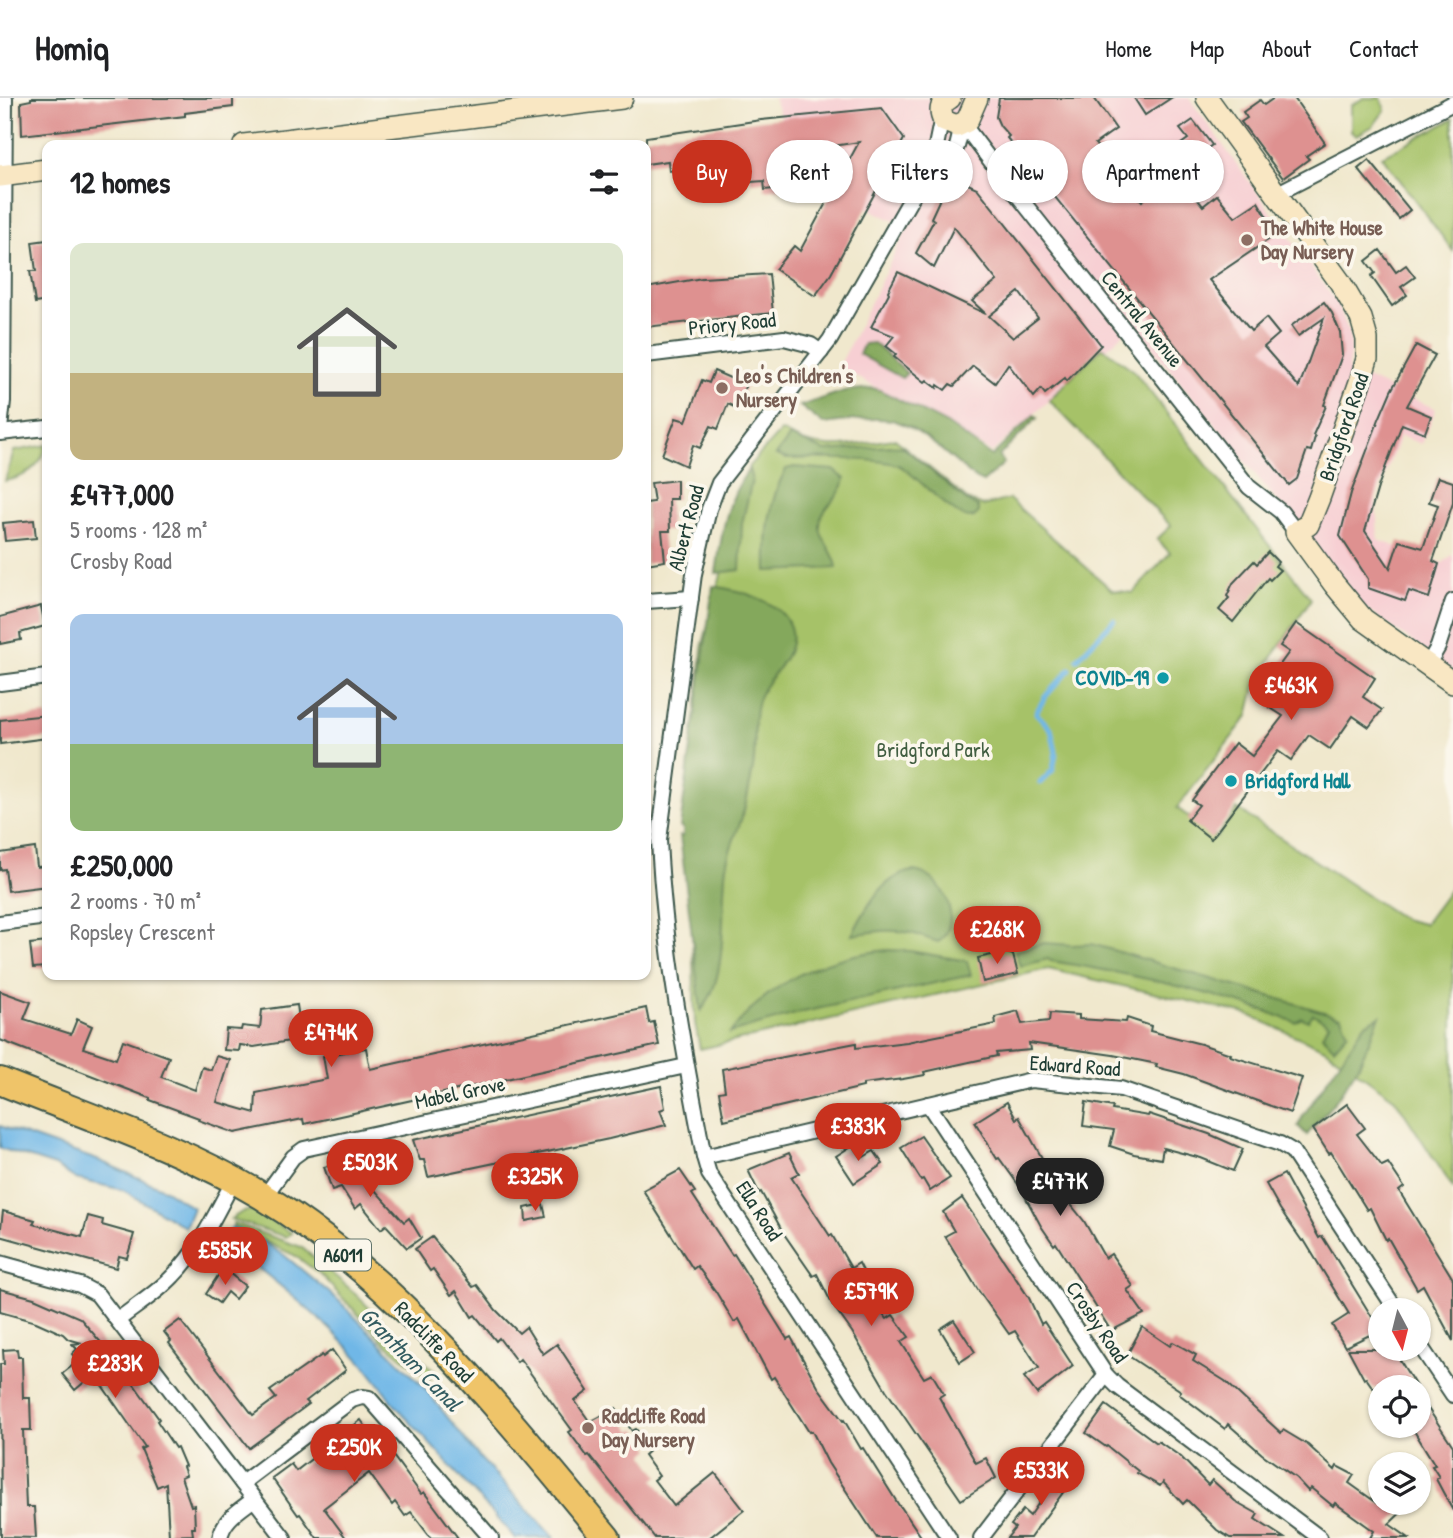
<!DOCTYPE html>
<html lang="en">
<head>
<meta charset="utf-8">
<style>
  :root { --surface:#fff; --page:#f2f2f2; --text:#202124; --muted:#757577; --line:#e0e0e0; --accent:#c8321e }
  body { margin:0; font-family:"Patrick Hand",sans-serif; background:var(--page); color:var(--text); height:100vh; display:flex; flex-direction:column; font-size:26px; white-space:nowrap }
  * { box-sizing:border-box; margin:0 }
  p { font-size:23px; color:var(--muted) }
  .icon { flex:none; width:38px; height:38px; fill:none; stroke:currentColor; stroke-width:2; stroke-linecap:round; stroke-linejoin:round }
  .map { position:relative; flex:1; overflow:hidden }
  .side { position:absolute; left:42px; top:42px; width:609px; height:840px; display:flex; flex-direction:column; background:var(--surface); border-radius:14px; box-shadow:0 2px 5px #0004 }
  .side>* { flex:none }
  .hud { position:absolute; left:672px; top:42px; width:665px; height:63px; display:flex; gap:14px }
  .needle { width:46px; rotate:173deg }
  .controls { position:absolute; left:1368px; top:1200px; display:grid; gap:14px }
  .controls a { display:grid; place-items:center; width:63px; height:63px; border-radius:50%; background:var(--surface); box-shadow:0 2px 5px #0004; font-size:35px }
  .price { position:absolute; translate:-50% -60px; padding:0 16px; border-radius:24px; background:var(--accent); color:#fff; font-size:23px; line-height:46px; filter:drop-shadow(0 2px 4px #0008) }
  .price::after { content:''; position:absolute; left:50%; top:42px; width:21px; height:16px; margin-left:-10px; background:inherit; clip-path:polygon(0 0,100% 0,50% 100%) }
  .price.current { background:#222; color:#fff }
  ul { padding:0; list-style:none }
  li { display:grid; align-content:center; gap:14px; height:371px; padding:0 28px }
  li span { display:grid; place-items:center; height:217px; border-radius:14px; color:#555 }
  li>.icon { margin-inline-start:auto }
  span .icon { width:126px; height:126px; fill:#fffc; stroke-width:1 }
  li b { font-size:30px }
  h2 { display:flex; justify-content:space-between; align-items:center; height:84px; padding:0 28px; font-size:30px }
  .pill { padding:0 24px; border-radius:32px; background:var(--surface); box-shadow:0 2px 5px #0004; font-size:24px; line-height:63px }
  .pill.current { background:var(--accent); color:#fff }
  header { display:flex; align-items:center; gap:42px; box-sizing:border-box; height:98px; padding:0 35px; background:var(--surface); border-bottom:2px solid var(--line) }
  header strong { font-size:33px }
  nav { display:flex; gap:38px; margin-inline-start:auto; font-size:24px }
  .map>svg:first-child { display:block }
  .built { fill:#f7cfd3 }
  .green { fill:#a6c268; stroke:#62804e; stroke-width:2 }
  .forest { fill:#84a85c; stroke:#527248; stroke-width:2 }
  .water { fill:#6fb7e7; stroke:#477a8e; stroke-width:2 }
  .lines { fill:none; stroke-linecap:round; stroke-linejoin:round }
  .stream { stroke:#6fb7e7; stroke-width:5 }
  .building { fill:#de9190; fill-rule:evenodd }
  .street-casing { stroke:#3e574b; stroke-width:18 }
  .secondary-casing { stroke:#3e574b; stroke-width:24 }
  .highway-casing { stroke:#3e574b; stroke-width:30 }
  .street { stroke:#fff; stroke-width:14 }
  .secondary { stroke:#f9e7c3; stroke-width:21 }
  .highway { stroke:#efc469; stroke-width:26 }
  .education-dot { fill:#8d6e63; stroke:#fbf7ec; stroke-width:2.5 }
  .culture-dot { fill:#0f9aa8; stroke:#fbf7ec; stroke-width:2.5 }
  .labels { text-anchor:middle; stroke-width:7; stroke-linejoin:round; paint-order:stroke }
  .shield { fill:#fbf7ec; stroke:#61756b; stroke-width:2 }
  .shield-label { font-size:19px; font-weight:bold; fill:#1f3d34 }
  .education-label { font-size:21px; font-weight:bold; fill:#785e54; stroke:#fbf7ec; text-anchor:start }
  .street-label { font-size:21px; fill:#1f3d34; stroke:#fbf7ec }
  .culture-label { font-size:21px; font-weight:bold; fill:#0d838f; stroke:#fbf7ec; text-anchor:end }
  .park-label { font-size:21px; fill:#415e41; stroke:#fbf7ec }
  .water-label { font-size:23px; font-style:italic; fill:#335c61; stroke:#fbf7ec }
</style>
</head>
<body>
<header>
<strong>Homiq</strong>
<nav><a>Home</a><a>Map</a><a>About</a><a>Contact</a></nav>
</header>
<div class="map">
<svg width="1453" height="1440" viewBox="0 0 1453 1440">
  <rect width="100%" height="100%" fill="#fbf7ec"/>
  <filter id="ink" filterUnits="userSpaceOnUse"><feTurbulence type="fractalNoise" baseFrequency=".0143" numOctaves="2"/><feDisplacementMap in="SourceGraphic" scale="14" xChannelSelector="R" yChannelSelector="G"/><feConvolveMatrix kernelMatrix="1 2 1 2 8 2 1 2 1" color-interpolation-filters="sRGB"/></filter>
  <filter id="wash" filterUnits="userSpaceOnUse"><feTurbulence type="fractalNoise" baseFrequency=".00686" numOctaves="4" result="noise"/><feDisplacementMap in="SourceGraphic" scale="28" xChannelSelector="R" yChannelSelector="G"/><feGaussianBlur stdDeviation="1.57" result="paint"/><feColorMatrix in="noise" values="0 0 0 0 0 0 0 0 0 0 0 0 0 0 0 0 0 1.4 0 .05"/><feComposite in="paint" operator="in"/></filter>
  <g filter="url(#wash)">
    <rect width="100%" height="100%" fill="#f0e8cd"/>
    <polygon class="built" points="774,0 1189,0 1337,205 1348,232 1351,248 1348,272 1436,311 1422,346 1400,338 1376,400 1378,442 1443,465 1453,456 1453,573 1364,509 1133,227 992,354 839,269 907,130 798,74"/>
    <g class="green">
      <polygon points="1364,0 1381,0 1385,12 1373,28 1357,37 1351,34 1351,7"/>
      <polygon points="1453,21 1453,153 1382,58"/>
      <path d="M1102,249L1133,272L1311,501L1263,573L1255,589L1248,618L1177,710L1216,739L1237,711L1403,821L1424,826L1453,787V1090L1395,1001L1325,951L1246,916L1048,871L700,951L695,925L688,717L702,550L749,368L781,333C824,357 848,347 895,341L968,402L983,408L1009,401L1112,492L1133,495L1170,455L1157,441L1171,428L1049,302Z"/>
      <path d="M47,347C42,367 25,380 5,383L14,353Z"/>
      <polygon points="252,1112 292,1135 286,1139 231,1121 242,1114"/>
      <polygon points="233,1125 301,1149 348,1189 435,1274 429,1281 385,1245 320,1176 294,1157 233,1129"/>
    </g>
    <g class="forest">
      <polygon points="874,245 907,275 902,280 859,256 864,246"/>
      <path d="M872,290L880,292L947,326L992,358L1034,317L1037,320L999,358L1004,365L983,384L976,381C955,364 920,330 895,323C877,318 842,324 823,326L800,308L844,293Z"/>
      <path d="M790,338L825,353L889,348L903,349L967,403L978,409L979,414C976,417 975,420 970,420C954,420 917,378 900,368C885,360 808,360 787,361L776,357Z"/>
      <path d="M794,369L834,372L845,381C841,401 819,409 820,429C821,444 836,455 837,470L767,473C766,436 768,404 786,371Z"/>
      <path d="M749,371L752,382L742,426L740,472L716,475C721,439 726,401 749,371Z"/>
      <path d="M713,488C738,492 781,502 790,529C800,558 763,580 757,606C752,626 757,649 753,670C750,687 747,705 741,722C736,737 729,752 726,768C720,812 730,877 701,913L680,738H683V730L680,729Z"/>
      <path d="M912,773C943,774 964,823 939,844C929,842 920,837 911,835C888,830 874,834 852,837C865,811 882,779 912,773Z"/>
      <path d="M1044,845L1072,847L1092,846L1341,919L1348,934L1334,950L1322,937L1329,926L1313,916L1308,923L1302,920L1295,924C1216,894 1134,876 1051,863L1048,861L1020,868L1015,853Z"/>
      <path d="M888,852L910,853L967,863L971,877L799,915L730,935C770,883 824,858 888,852Z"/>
      <polygon points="1380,918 1358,969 1337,1001 1307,1037 1298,1028 1303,1018 1365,926"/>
    </g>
    <g class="water">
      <polygon points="0,1028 100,1063 164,1091 193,1110 185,1129 123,1092 76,1081 55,1068 0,1050"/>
      <path d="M232,1129L255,1139L284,1157L337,1201L422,1287L480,1360L554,1440H515L392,1304C360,1254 313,1214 267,1177C253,1165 234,1159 223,1145Z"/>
    </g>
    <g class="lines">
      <g class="stream">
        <polyline points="1077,561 1114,522"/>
        <polyline points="1040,685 1053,672 1056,654 1051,631 1036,615 1045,599 1070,571"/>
      </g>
    </g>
    <g id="blocks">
      <g class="building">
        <polygon points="31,0 233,0 233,9 185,15 185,18 22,37 21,4 31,2"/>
        <polygon points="999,0 1094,0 1116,31 1095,46 1142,103 1176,75 1203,108 1217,97 1235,119 1258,104 1277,136 1209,182 1251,233 1266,220 1279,236 1264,249 1299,289 1324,220 1298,238 1291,228 1324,204 1332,215 1340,234 1342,257 1324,307 1326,308 1313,337 1315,339 1311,353 1307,352 1297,381 1289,387 1007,40 1009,38 1000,28 996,19"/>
        <polygon points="1134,0 1171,0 1145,17"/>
        <polygon points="1274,0 1294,0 1325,45 1306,58 1309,61 1283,80 1241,24 1247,20 1243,14 1260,2 1264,7"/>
        <polygon points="882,10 904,41 831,176 815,198 775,171 794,148 800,153 859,44 793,54 793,61 779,63 782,90 765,92 764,83 751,84 748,58 708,63 708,68 669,73 668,63 646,66 646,39 761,22"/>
        <polygon points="1193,22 1212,47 1192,62 1181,46 1188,41 1180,31"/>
        <polygon points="1369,62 1410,112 1399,121 1358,71"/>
        <path d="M961,83L977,90L1101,247L1067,283L1065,280L1045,296L1041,291L1034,299L1008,266L995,285L973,268L954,288L950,286L945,292L938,287L937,290L927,282L925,284L894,259L896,256L886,248L894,238L871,229L889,195L888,193L898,174L986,216L972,203L997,183L954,129L934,170L916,155L934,122L931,120L943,94ZM1019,194L1038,220L1013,240L989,218Z"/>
        <polygon points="47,142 47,203 35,205 30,173 36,173 32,144"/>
        <polygon points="1380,152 1396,174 1406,167 1415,179 1401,189 1407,197 1392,208 1371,178 1375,175 1366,163"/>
        <polygon points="769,176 773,215 646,229 646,190 702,180"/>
        <polygon points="1416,247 1435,257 1407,308 1431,318 1425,335 1402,326 1379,386 1365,433 1390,470 1399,443 1423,450 1438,407 1429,404 1438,379 1453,384 1453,405 1433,463 1439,466 1429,500 1409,493 1405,503 1368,490 1368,481 1340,438 1351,395 1379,321 1391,293"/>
        <polygon points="714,273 746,287 736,310 728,306 718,331 711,328 700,350 693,347 686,368 662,357 676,320 686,323 702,282 709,285"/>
        <polygon points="677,382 677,401 669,401 670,433 662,433 665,463 646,466 646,405 654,404 651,385"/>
        <polygon points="34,422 36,440 5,443 3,425"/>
        <polygon points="1268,454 1278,464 1275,468 1280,472 1270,482 1268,480 1233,524 1219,512 1229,500 1227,498 1233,485 1254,463 1257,466"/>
        <polygon points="41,508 45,528 20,535 21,542 0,546 0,519"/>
        <polygon points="1296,525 1375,580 1363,599 1382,612 1369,629 1353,618 1330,651 1309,637 1291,662 1278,653 1211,741 1187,722 1199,707 1192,702 1235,645 1252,658 1283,618 1269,609 1289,581 1276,572 1289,554 1280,548"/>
        <polygon points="47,617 47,640 0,646 0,622"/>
        <polygon points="35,750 37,769 47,768 47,788 8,793 5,771 0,772 0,755"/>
        <polygon points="47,844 47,869 33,870 30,846"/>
        <polygon points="1005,854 1013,857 1018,876 983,884 978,860"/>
        <polygon points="0,893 31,904 24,921 71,936 77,921 92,928 83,950 116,961 123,942 169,959 161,979 195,992 202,969 211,972 216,958 230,962 217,1004 255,1015 256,995 327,981 323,958 366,950 370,971 646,910 649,925 654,924 659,947 304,1026 303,1021 235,1035 198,1022 199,1020 150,1002 150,1000 0,942"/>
        <polygon points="297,907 302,941 254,949 240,947 239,953 224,952 226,931 241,932 242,928 260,930 262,912"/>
        <polygon points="1018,913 1022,926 1049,923 1050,915 1079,917 1079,921 1126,924 1127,920 1151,928 1150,933 1201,946 1231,956 1230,958 1302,980 1290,1015 1184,976 1156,969 1157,966 1113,957 1029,945 1030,952 996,955 997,958 924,974 925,977 903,981 863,986 863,989 724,1022 719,994 725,993 722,971 856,945 856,950 907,944 996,926 995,919"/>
        <polygon points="661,988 665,1010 660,1012 666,1027 609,1041 428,1079 424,1062 420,1062 413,1042"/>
        <polygon points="1007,1004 1016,1021 1019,1019 1047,1069 1067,1098 1065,1099 1084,1123 1105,1160 1111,1156 1133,1188 1127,1192 1144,1216 1111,1233 1056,1145 1054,1147 1041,1128 1020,1089 999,1060 997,1061 975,1024"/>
        <polygon points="1086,1004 1113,1009 1112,1012 1148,1018 1149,1016 1209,1036 1243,1051 1233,1073 1201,1060 1163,1050 1161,1061 1134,1056 1110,1048 1114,1032 1083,1028"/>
        <polygon points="1347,1006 1365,1030 1357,1036 1382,1068 1388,1065 1404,1089 1399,1093 1453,1181 1453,1243 1423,1187 1417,1191 1388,1140 1386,1142 1370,1110 1367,1112 1331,1054 1329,1056 1313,1031"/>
        <polygon points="921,1038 950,1080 930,1093 923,1081 921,1082 901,1050"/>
        <polygon points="853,1047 862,1060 874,1053 883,1066 854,1085 836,1058"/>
        <polygon points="789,1055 799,1075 791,1079 830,1138 832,1137 851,1170 859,1165 869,1185 863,1188 887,1221 893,1217 909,1239 901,1244 924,1280 932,1276 944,1296 939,1299 976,1365 986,1360 996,1380 961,1402 886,1292 852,1234 832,1206 817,1176 813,1178 784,1136 761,1094 759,1095 748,1072"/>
        <polygon points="377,1064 363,1079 404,1124 409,1120 421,1140 407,1150 386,1127 381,1131 361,1106 355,1111 341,1089 332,1092 324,1069 339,1065"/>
        <polygon points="680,1072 695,1094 692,1096 732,1157 734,1156 787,1241 791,1239 818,1289 843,1323 844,1322 861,1351 863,1350 900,1409 901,1409 922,1440 877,1440 828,1365 812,1333 809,1334 774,1279 771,1281 739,1221 734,1224 716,1194 697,1168 693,1171 643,1092"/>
        <polygon points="1284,1076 1319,1140 1322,1138 1380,1232 1345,1249 1332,1227 1349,1216 1304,1142 1302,1143 1280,1111 1266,1086"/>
        <polygon points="962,1100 1029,1200 1041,1226 1044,1224 1073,1268 1037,1296 1024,1279 1039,1270 1015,1233 1009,1236 978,1192 945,1138 954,1133 943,1114"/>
        <polygon points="543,1106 546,1119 526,1123 525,1110"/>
        <polygon points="3,1113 35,1122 33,1126 82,1139 88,1118 103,1122 102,1127 134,1136 127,1160 119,1158 116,1170 0,1138"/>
        <polygon points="432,1139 473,1189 477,1187 496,1212 519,1235 526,1229 543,1256 557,1246 588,1293 575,1303 590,1324 616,1310 632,1333 636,1331 651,1351 644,1357 659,1378 654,1382 674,1408 715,1375 744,1412 709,1440 655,1440 589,1357 587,1358 569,1334 572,1332 520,1261 517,1264 499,1240 496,1243 475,1217 472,1219 456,1193 451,1197 433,1171 430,1173 415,1151"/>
        <polygon points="223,1170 245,1188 235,1201 227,1194 219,1205 206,1196"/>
        <polygon points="0,1191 34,1200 80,1220 117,1263 159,1321 157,1323 175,1350 177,1349 185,1368 183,1369 186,1377 181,1379 191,1408 194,1407 195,1430 192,1430 193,1437 169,1438 166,1385 157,1389 141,1351 145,1349 94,1276 75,1292 62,1276 78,1263 72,1256 77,1251 72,1246 82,1245 68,1241 63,1236 36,1224 0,1214"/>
        <polygon points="180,1222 253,1317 276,1300 270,1293 322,1257 323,1259 332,1252 346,1272 306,1303 309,1306 249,1350 169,1245 171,1243 164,1234"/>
        <polygon points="954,1222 975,1254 960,1264 940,1231"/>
        <polygon points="1142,1229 1170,1248 1173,1244 1196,1257 1193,1263 1225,1283 1281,1335 1283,1332 1308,1347 1335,1372 1337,1368 1354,1377 1349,1385 1377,1405 1411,1405 1389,1426 1409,1440 1370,1440 1374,1433 1335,1405 1333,1408 1311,1390 1308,1393 1296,1380 1262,1356 1228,1326 1225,1331 1179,1296 1181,1293 1127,1257"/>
        <polygon points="17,1251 18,1259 22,1259 23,1300 30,1300 31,1332 23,1332 26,1409 34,1409 36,1440 1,1439 0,1266 4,1266 3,1252"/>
        <polygon points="1348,1251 1393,1251 1417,1290 1373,1290 1366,1280 1364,1281"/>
        <polygon points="1419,1297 1453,1348 1453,1413 1436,1381 1439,1379 1432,1368 1435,1367 1411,1328 1419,1328"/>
        <polygon points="1106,1307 1157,1345 1158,1343 1181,1359 1208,1387 1212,1382 1235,1403 1258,1416 1255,1421 1284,1440 1230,1440 1217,1432 1187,1402 1183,1406 1163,1384 1160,1388 1137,1375 1138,1373 1107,1348 1106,1349 1086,1335"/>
        <polygon points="361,1322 389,1361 393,1358 421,1396 424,1394 458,1440 431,1440 411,1414 405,1418 395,1404 392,1407 369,1375 324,1410 346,1440 317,1440 300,1416 298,1417 272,1380 291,1366 296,1373"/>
        <polygon points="1063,1369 1075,1378 1030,1440 1007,1440 1015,1430 1011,1427 1023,1412 1030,1418"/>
      </g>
    </g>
  </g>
  <g filter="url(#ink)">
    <use href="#blocks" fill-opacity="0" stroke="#3e574b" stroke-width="2"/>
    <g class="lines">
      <defs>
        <g id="street">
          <path d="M942,19L936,48L920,85L830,242L719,385L709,411L694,476L659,742C664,848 684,955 704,1059L709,1076L949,1440"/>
          <polyline points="963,26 996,70 1249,389 1281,414 1296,434"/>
          <path d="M920,85C946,70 959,59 961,27"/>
          <polyline points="1276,96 1453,5"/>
          <polyline points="646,257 784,240 811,247 821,254"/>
          <polyline points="0,331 3,303 5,0"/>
          <polyline points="0,335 47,330"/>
          <polyline points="646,503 691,500"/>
          <polyline points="1427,568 1438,549 1453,503"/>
          <polyline points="0,585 47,579"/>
          <polyline points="0,825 47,819"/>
          <polyline points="928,1006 1106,1277 1117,1288 1320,1440"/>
          <polyline points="704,1059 1031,982 1121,991 1280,1046 1292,1053 1397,1213"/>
          <polyline points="264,1099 293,1059 304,1051 686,968"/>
          <polyline points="0,1165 80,1187 97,1196 284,1440"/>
          <path d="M118,1222C137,1207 157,1195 173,1178C200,1151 216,1115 234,1082"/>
          <polyline points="1419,1246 1453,1297"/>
          <polyline points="242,1385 352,1302 362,1299 369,1300 491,1440"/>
          <path d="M220,1440C223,1421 240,1412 254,1401"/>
          <polyline points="981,1440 1106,1277"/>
        </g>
        <g id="secondary">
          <path d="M950,0C940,5 939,14 944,23L957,28L967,23L977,0"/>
          <polyline points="1207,0 1340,184 1361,220 1367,241 1367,261 1360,284 1319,400 1308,427 1296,434 1334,486 1363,521 1453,585"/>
          <polyline points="244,47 622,0"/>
          <polyline points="0,78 47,72"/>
        </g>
        <path id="highway" d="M0,983C88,1019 181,1049 262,1098C399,1181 506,1319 607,1440"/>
      </defs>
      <use href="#street" class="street-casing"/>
      <use href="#secondary" class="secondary-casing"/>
      <use href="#highway" class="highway-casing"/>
      <use href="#street" class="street"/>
      <use href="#secondary" class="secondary"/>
      <use href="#highway" class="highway"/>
    </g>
  </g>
  <g class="education-dot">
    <circle cx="1247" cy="142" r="7"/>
    <circle cx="722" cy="290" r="7"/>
    <circle cx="588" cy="1330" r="7"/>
  </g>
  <g class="culture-dot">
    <circle cx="1163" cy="580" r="7"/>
    <circle cx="1231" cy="683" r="7"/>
  </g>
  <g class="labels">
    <rect class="shield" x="315" y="1141.5" width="56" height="31" rx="5"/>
    <g class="shield-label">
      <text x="343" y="1164">A6011</text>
    </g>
    <g class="education-label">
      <text x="1261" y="137">The White House<tspan x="1261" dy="24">Day Nursery</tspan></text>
      <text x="736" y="285">Leo's Children's<tspan x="736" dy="24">Nursery</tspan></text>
      <text x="602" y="1325">Radcliffe Road<tspan x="602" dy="24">Day Nursery</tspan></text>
    </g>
    <g class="street-label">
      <text transform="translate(1142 221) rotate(51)" y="7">Central Avenue</text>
      <text transform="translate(732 226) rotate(-6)" y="7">Priory Road</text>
      <text transform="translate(1344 329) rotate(-71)" y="7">Bridgford Road</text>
      <text transform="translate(686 430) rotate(-75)" y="7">Albert Road</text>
      <text transform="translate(1075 968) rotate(4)" y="7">Edward Road</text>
      <text transform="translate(460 995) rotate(-12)" y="7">Mabel Grove</text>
      <text transform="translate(759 1113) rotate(57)" y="7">Ella Road</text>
      <text transform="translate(1097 1224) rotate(56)" y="7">Crosby Road</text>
      <text transform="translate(434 1244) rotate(46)" y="7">Radcliffe Road</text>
    </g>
    <g class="culture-label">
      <text x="1149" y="587">COVID-19</text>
      <text x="1245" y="690" text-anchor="start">Bridgford Hall</text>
    </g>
    <g class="park-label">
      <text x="933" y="659">Bridgford Park</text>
    </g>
    <g class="water-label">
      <text transform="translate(411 1261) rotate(46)" y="8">Grantham Canal</text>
    </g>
  </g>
</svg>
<div class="controls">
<a><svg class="needle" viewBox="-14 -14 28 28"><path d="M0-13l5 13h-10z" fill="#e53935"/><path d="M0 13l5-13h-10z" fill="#757577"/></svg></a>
<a><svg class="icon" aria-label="locate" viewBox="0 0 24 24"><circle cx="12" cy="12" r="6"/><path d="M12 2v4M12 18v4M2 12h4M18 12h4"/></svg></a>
<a><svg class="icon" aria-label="layers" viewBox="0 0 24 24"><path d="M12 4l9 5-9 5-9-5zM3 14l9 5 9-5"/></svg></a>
</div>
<b class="price" style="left:1291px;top:624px">£463K</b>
<b class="price" style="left:997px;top:868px">£268K</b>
<b class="price" style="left:331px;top:971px">£474K</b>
<b class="price" style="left:858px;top:1065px">£383K</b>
<b class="price" style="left:370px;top:1101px">£503K</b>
<b class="price" style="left:535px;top:1115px">£325K</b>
<b class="price current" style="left:1060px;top:1120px">£477K</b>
<b class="price" style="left:225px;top:1189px">£585K</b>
<b class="price" style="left:871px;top:1230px">£579K</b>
<b class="price" style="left:115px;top:1302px">£283K</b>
<b class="price" style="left:354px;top:1386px">£250K</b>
<b class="price" style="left:1041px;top:1409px">£533K</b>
<div class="hud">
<a class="pill current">Buy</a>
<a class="pill">Rent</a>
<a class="pill">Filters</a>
<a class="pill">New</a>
<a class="pill">Apartment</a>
</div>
<section class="side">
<h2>12 homes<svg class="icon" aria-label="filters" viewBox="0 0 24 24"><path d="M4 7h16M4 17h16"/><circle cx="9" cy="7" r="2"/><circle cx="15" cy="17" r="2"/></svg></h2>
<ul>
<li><span style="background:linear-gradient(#dfe7d0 60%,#c2b280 0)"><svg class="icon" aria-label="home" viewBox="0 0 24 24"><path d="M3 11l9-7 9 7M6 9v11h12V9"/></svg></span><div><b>£477,000</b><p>5 rooms · 128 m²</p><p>Crosby Road</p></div></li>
<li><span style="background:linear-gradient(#a9c7e8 60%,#8fb573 0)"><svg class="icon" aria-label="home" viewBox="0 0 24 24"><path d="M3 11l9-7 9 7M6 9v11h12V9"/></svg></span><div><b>£250,000</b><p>2 rooms · 70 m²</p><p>Ropsley Crescent</p></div></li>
</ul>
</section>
</div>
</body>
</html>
